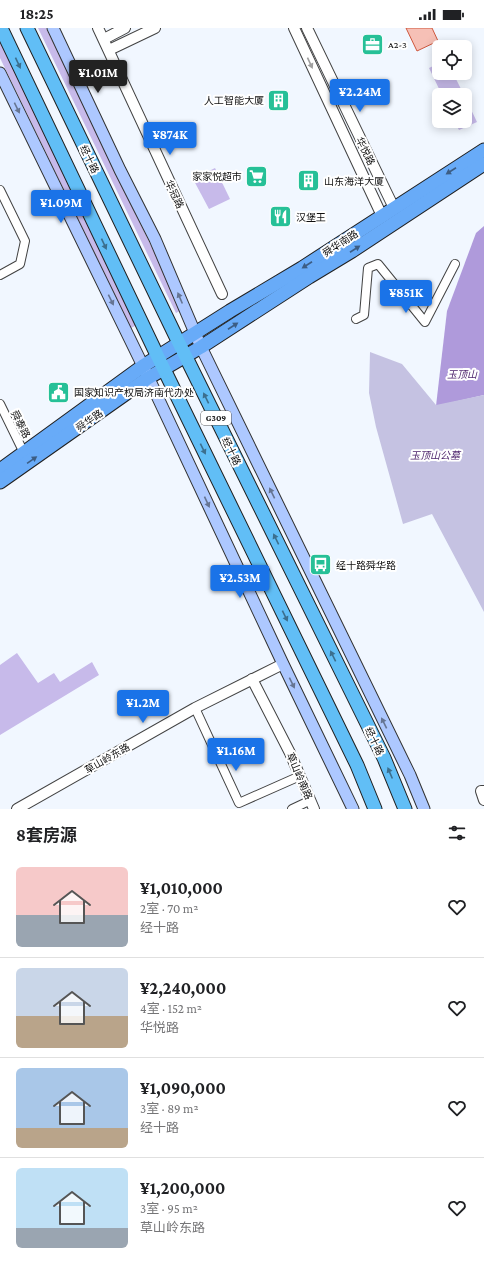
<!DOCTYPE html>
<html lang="zh">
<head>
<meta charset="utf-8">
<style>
  :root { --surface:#fff; --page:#f6f6f6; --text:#202124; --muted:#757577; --line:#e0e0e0; --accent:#1a73e8 }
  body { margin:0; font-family:"Crimson Pro","Noto Sans SC",serif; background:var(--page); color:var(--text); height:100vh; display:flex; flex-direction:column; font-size:15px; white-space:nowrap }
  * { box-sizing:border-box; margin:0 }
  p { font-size:13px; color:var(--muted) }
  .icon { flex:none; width:22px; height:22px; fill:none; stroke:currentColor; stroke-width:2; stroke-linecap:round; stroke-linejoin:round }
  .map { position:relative; height:781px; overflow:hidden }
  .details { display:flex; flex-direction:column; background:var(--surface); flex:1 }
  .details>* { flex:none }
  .buttons { position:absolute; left:432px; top:12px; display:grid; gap:8px }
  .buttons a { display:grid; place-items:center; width:40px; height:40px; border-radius:6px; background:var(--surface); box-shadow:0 2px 10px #0003; font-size:20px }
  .price { position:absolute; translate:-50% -34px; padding:0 9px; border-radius:4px; background:var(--accent); color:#fff; font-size:13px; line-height:26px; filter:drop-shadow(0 1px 2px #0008) }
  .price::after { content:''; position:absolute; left:50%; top:24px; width:12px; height:9px; margin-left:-6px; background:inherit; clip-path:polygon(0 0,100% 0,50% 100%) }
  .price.active { background:#222; color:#fff }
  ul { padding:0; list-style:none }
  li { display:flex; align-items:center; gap:12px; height:100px; padding:0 16px }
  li+li { border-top:1px solid var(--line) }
  li span { display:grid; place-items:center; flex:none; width:112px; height:80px; border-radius:6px; color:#555 }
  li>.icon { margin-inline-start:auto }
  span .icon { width:48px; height:48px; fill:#fffc; stroke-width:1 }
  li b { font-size:17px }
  h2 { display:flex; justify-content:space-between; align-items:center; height:48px; padding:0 16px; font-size:17px }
  .status { display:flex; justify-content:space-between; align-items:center; height:28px; padding:0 20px; background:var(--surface); direction:ltr }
  .status svg { height:11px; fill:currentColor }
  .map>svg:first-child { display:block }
  .green { fill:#c7baea }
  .forest { fill:#af9adb }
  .cemetery { fill:#c5c2e2 }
  .water { fill:#f6c0b6; stroke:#ce573d }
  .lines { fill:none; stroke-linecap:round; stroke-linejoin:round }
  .minor-casing { stroke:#424242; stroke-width:10 }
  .tertiary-casing { stroke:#424242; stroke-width:12 }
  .secondary-casing { stroke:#313131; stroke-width:13 }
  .primary-casing { stroke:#202020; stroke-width:15 }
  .trunk-casing { stroke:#202020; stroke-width:15 }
  .minor { stroke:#fff; stroke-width:8 }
  .tertiary { stroke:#fff; stroke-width:10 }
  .secondary { stroke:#adc8ff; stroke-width:11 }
  .primary { stroke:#68abf8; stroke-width:13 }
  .trunk { stroke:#61bef6; stroke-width:13 }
  .oneway { fill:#3c6f8e }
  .oneway2 { fill:#9f9f9f }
  .oneway3 { fill:#667593 }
  .oneway4 { fill:#3c5d84 }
  .labels { text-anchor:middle; stroke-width:4; stroke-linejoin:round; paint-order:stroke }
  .shield { fill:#fff; stroke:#575757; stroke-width:1 }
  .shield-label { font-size:9px; font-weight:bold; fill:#0f0f0f }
  .poi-label { font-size:10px; fill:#0f0f0f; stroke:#fff; text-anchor:start }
  .street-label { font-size:10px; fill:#0f0f0f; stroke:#fff }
  .park-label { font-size:10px; font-style:italic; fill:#491e68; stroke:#fff }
</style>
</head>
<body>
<div class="status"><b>18:25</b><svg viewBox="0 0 49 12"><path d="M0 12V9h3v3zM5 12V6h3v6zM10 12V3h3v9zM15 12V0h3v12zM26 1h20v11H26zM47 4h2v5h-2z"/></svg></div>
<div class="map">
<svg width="484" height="781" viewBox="0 0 484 781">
  <rect width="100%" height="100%" fill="#f1f7ff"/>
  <g class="green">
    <polygon points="38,0 46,0 182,282 176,285"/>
    <polygon points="0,14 137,297 131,300 0,30"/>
    <polygon points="439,35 439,45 453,45 464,67 442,67 429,40"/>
    <polygon points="465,69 477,94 459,102 454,93 465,93"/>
    <polygon points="215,140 230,171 209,181 193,151"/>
    <polygon points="17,625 38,655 54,645 60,654 92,634 99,647 0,707 0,637"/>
  </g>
  <polygon class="forest" points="484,198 484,367 436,378 447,283 476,205"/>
  <polygon class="cemetery" points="370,324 402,336 436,377 484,367 484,584 432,486 403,496 376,399 369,365"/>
  <polygon class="water" points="406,0 432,0 438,13 417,23"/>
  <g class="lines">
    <defs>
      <g id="minor">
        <polyline points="0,162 25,213 20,236 0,247"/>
        <polyline points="356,291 364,287 368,240 378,236 425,294 455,236"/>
        <polyline points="0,376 24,425"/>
        <polyline points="195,680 239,775 300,748"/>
        <polyline points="292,781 309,773"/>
      </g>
      <g id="tertiary">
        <polyline points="98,0 222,266"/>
        <polyline points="294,0 382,188"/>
        <polyline points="307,0 394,180"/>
        <polyline points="104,11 125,0"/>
        <polyline points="109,22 155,0"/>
        <polyline points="252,651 290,725 314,781"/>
        <polyline points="484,763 481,763 484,772"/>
        <polyline points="17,781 195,680 283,636"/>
      </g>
      <g id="secondary">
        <polyline points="53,0 120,142 155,211 201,319 410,747 424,781"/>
        <polyline points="0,45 143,338 283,636 353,781"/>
      </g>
      <g id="primary">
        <polyline points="0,442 143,338 230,283 302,240 484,122"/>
        <polyline points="0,454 148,350 201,319 309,249 352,223 484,136"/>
      </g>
      <g id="trunk">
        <polyline points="1,0 158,329 357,737 375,781"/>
        <polyline points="27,0 179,315 384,730 405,781"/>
      </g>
    </defs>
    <use href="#minor" class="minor-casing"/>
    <use href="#tertiary" class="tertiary-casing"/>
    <use href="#secondary" class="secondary-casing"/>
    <use href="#primary" class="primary-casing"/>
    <use href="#trunk" class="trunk-casing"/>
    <use href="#minor" class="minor"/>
    <use href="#tertiary" class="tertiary"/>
    <use href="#secondary" class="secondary"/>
    <use href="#primary" class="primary"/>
    <use href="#trunk" class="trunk"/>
  </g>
  <defs><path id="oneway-solid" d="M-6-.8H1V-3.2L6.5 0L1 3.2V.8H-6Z"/></defs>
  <g class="oneway">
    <use href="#oneway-solid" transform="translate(18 35) rotate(65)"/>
    <use href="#oneway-solid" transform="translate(104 216) rotate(65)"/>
    <use href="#oneway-solid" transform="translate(206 370) rotate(-116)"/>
    <use href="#oneway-solid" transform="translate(203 421) rotate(64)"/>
    <use href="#oneway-solid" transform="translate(276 511) rotate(-116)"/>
    <use href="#oneway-solid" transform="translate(285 588) rotate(64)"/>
    <use href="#oneway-solid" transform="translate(333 628) rotate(-116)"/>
    <use href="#oneway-solid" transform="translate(390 745) rotate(-113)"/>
  </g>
  <use class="oneway2" href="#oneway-solid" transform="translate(310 35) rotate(65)"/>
  <g class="oneway3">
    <use href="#oneway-solid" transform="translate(17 80) rotate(64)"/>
    <use href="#oneway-solid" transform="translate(180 270) rotate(-113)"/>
    <use href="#oneway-solid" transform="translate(111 272) rotate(64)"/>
    <use href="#oneway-solid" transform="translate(272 465) rotate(-116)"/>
    <use href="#oneway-solid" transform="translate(207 474) rotate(65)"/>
    <use href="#oneway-solid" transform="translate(292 655) rotate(64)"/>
    <use href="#oneway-solid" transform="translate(384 695) rotate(-116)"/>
  </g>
  <g class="oneway4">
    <use href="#oneway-solid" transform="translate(451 143) rotate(147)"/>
    <use href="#oneway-solid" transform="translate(355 221) rotate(-33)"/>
    <use href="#oneway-solid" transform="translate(307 237) rotate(147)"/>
    <use href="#oneway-solid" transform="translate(233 298) rotate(-33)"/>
    <use href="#oneway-solid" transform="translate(32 432) rotate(-35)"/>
  </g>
  <defs>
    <symbol id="office-square" viewBox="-11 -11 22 22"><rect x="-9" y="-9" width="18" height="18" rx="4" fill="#26c097" stroke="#fff"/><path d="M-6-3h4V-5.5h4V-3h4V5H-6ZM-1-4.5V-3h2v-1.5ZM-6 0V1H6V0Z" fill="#fff"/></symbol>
    <symbol id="building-square" viewBox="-11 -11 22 22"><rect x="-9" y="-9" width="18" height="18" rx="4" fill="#26c097" stroke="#fff"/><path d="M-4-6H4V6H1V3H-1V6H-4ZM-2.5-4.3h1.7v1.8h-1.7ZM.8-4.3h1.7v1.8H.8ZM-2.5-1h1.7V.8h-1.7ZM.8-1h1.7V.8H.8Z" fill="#fff"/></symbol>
    <symbol id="supermarket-square" viewBox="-11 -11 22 22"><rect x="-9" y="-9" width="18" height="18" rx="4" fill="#26c097" stroke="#fff"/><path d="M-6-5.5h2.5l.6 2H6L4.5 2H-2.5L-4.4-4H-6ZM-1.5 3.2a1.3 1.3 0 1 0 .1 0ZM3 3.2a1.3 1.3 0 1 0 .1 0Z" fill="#fff"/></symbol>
    <symbol id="restaurant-square" viewBox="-11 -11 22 22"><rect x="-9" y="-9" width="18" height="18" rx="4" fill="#26c097" stroke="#fff"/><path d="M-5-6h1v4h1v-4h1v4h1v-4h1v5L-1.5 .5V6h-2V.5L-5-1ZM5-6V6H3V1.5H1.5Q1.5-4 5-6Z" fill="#fff"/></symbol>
    <symbol id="civic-square" viewBox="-11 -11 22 22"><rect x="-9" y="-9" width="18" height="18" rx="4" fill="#26c097" stroke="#fff"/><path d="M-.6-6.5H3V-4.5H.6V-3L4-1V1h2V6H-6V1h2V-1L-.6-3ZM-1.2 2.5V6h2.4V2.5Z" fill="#fff"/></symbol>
    <symbol id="bus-square" viewBox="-11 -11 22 22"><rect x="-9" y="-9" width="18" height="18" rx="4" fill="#26c097" stroke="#fff"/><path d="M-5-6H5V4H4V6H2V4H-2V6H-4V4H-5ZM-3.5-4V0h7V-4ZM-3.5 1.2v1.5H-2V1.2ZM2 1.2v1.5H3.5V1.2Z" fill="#fff"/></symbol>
  </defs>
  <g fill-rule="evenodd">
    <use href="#office-square" x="360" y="4" width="25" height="25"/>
    <use href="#building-square" x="266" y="60" width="25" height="25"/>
    <use href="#supermarket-square" x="244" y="136" width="25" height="25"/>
    <use href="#building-square" x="296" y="140" width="25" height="25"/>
    <use href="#restaurant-square" x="268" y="176" width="25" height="25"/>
    <use href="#civic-square" x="46" y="352" width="25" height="25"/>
    <use href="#bus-square" x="308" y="524" width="25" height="25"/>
  </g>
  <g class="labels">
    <rect class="shield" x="201" y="383" width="30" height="14" rx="3"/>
    <g class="shield-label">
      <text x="216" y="393">G309</text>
    </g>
    <g class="poi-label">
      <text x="388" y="20">A2-3</text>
      <text x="264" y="76" text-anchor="end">人工智能大厦</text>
      <text x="242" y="152" text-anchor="end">家家悦超市</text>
      <text x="324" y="157">山东海洋大厦</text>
      <text x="296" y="193">汉堡王</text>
      <text x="74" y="368">国家知识产权局济南代办处</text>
      <text x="336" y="541">经十路舜华路</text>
    </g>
    <g class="street-label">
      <text transform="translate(366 123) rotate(64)" y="4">华悦路</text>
      <text transform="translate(90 131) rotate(64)" y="4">经十路</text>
      <text transform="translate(175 166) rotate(65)" y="4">华冠路</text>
      <text transform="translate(340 215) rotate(-33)" y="4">舜华南路</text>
      <text transform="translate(89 392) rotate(-35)" y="4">舜华路</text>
      <text transform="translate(21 396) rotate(63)" y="4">舜泰路</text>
      <text transform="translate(232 423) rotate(64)" y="4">经十路</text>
      <text transform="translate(375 713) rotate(64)" y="4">经十路</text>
      <text transform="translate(107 730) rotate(-30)" y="4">草山岭东路</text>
      <text transform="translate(300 748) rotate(67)" y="4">草山岭南路</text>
    </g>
    <g class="park-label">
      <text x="462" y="350">玉顶山</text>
      <text x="435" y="431">玉顶山公墓</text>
    </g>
  </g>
</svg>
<div class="buttons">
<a><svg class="icon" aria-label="locate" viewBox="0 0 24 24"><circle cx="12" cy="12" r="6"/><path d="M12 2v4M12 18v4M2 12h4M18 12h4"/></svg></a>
<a><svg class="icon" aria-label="layers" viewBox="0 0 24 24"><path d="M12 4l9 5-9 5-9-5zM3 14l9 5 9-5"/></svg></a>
</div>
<b class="price active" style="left:98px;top:66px">¥1.01M</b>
<b class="price" style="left:360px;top:85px">¥2.24M</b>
<b class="price" style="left:170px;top:128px">¥874K</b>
<b class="price" style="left:61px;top:196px">¥1.09M</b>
<b class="price" style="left:406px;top:286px">¥851K</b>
<b class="price" style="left:240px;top:571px">¥2.53M</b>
<b class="price" style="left:143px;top:696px">¥1.2M</b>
<b class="price" style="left:236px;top:744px">¥1.16M</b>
</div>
<section class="details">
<h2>8套房源<svg class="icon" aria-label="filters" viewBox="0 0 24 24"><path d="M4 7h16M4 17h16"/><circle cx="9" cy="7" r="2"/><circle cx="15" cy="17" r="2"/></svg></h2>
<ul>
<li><span style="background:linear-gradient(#f6c9c9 60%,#9aa5b1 0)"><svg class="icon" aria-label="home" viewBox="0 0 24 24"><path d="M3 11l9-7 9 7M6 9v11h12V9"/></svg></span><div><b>¥1,010,000</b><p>2室 · 70 m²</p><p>经十路</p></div><svg class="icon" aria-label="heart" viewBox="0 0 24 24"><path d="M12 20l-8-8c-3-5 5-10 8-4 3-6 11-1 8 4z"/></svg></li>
<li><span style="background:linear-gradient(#c9d6e8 60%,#b9a48a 0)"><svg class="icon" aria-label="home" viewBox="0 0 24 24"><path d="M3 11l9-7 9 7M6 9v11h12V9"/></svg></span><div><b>¥2,240,000</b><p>4室 · 152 m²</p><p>华悦路</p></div><svg class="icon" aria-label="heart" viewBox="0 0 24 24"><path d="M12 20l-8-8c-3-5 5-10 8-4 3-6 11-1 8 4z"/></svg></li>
<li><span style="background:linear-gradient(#a9c7e8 75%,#b9a48a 0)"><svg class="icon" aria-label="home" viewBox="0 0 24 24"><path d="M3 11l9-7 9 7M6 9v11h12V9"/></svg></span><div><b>¥1,090,000</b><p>3室 · 89 m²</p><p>经十路</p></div><svg class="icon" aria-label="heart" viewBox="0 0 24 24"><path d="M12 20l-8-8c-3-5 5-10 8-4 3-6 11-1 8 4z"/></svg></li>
<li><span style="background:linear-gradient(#bfe0f5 75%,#9aa5b1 0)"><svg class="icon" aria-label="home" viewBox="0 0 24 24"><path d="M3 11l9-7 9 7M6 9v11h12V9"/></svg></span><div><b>¥1,200,000</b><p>3室 · 95 m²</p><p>草山岭东路</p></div><svg class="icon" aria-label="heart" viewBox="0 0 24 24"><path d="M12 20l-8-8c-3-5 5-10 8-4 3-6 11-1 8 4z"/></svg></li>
</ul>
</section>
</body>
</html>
